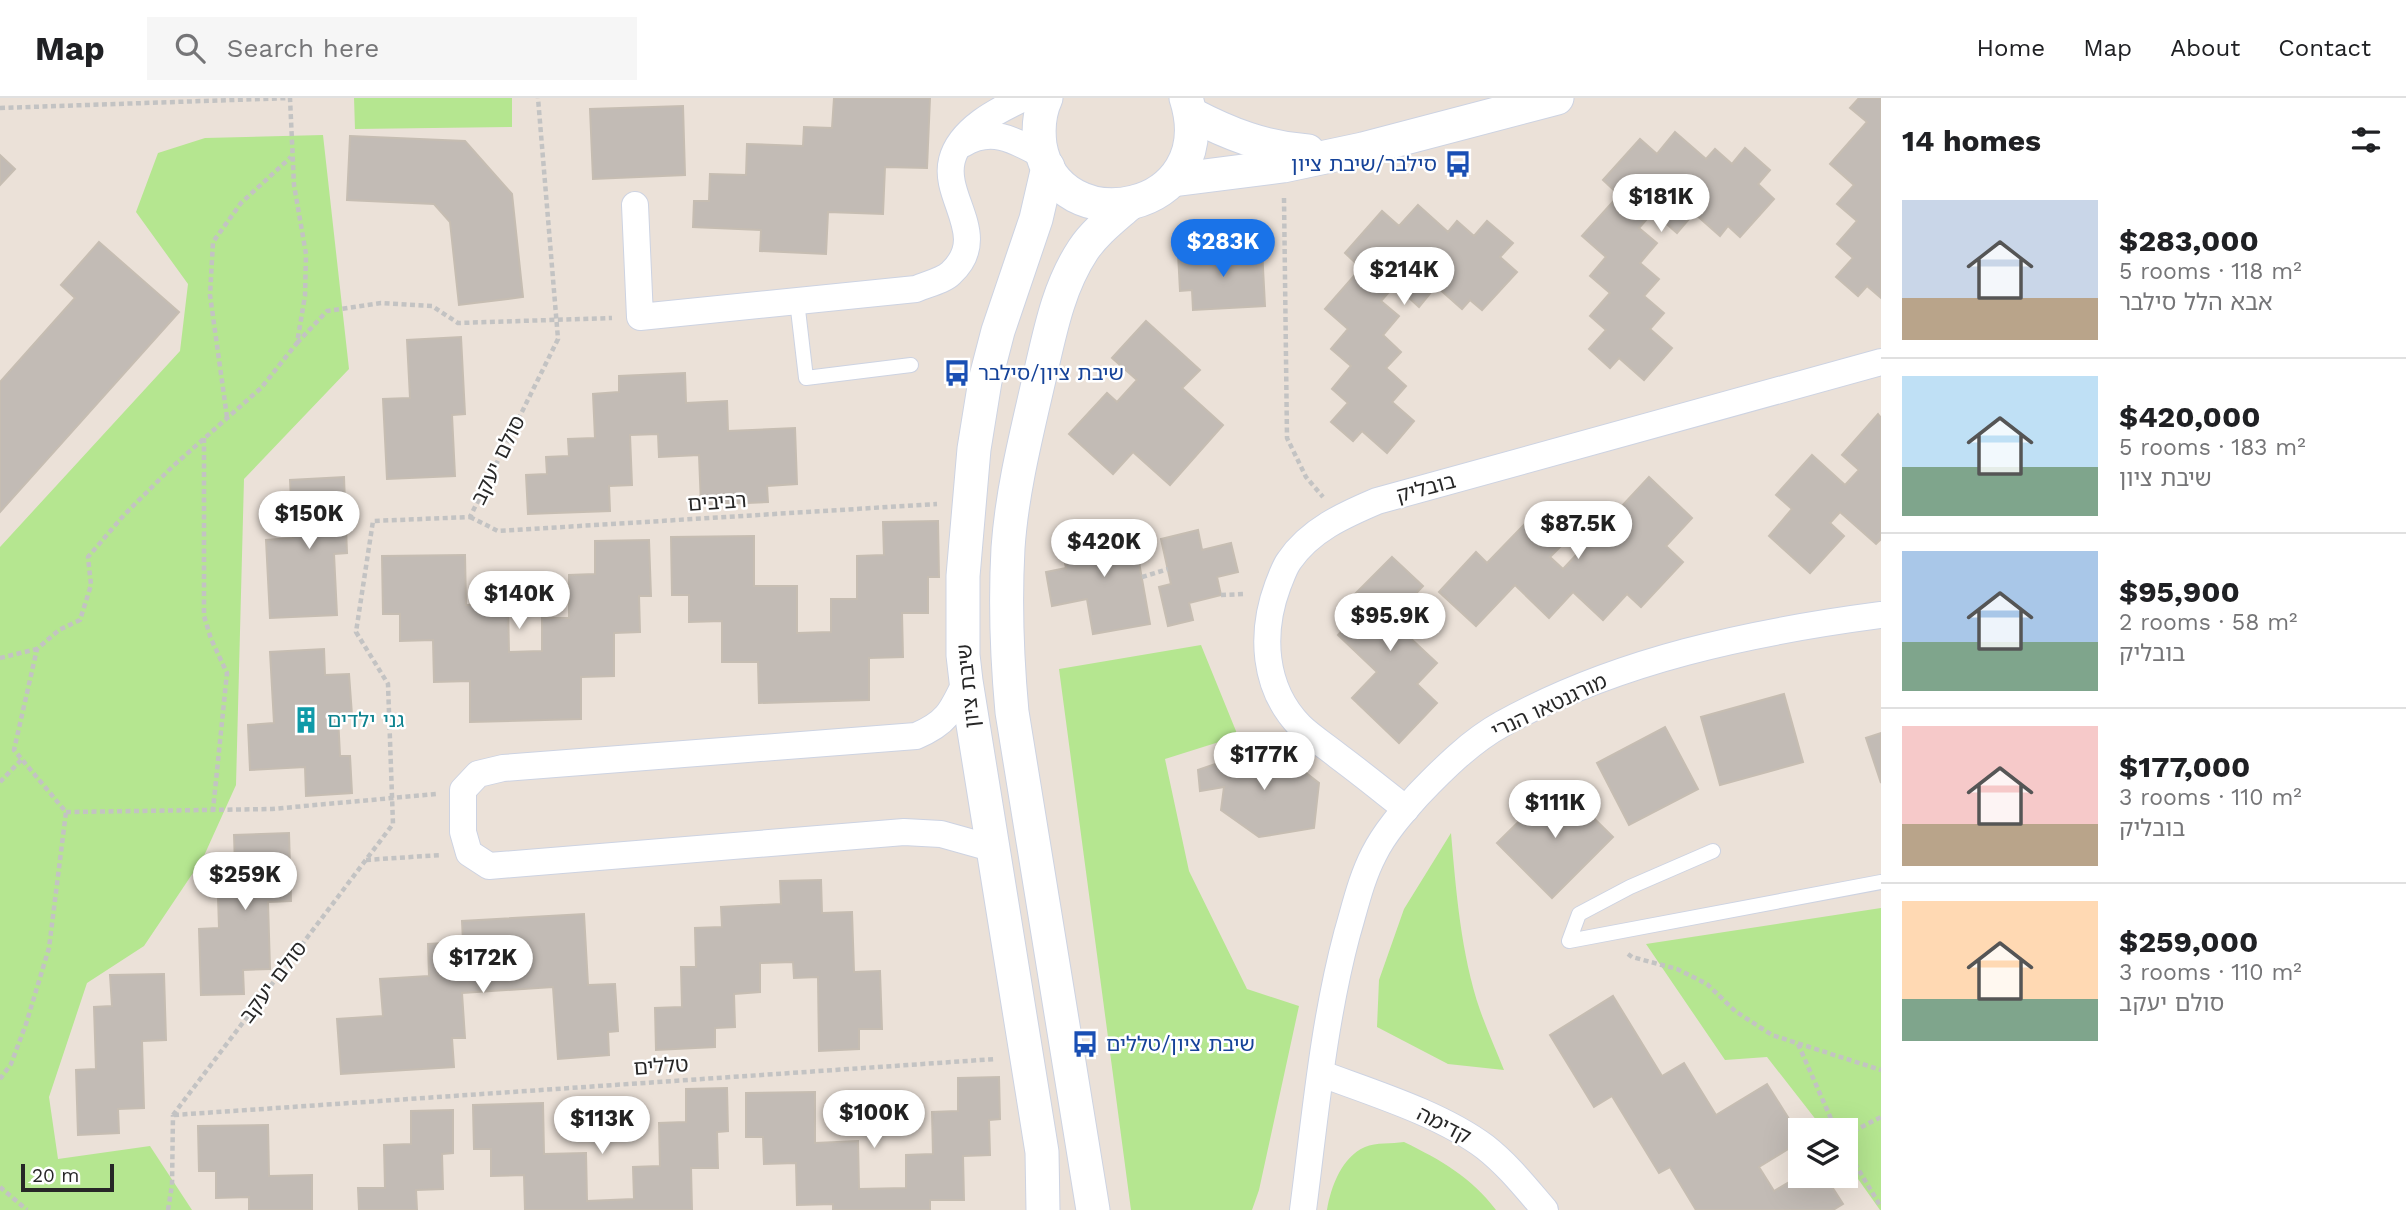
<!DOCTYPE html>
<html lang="en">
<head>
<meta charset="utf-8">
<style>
  :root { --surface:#fff; --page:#f6f6f6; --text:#202124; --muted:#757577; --line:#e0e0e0; --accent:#1a73e8 }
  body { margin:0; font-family:"Work Sans","Noto Sans Hebrew",sans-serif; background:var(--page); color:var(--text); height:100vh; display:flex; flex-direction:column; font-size:26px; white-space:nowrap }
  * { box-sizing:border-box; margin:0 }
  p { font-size:23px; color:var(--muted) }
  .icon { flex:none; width:38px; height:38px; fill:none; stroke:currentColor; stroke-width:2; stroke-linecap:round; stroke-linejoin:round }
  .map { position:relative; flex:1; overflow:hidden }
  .sheet { display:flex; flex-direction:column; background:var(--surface); width:525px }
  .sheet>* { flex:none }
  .buttons { position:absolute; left:1788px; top:1020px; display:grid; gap:14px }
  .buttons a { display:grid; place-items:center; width:70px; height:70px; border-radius:0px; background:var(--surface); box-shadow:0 7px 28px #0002; font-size:35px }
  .scale { position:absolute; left:21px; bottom:18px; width:93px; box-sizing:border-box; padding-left:7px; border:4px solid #272727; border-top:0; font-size:19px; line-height:24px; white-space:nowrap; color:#272727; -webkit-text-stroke:5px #fff; paint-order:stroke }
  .price { position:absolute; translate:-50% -60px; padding:0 16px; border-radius:24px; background:#fff; color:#222; font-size:23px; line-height:46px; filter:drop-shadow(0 2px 4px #0008) }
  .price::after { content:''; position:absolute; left:50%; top:42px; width:21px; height:16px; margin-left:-10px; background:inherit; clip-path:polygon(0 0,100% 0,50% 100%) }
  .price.on { background:var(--accent); color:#fff }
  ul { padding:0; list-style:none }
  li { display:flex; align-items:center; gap:21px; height:175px; padding:0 21px }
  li+li { border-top:2px solid var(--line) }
  li span { display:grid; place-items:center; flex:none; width:196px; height:140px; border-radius:0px; color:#555 }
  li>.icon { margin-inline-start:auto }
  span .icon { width:84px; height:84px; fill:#fffc; stroke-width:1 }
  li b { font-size:30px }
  h2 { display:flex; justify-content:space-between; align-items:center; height:84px; padding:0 21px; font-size:30px }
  header { display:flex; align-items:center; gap:42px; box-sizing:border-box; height:98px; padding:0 35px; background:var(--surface); border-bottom:2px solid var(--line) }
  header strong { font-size:33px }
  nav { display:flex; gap:38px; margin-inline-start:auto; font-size:24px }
  .search { width:490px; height:63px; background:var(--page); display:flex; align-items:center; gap:18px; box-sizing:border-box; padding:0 24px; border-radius:0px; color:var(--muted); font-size:26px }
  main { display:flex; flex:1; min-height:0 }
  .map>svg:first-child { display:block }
  .green { fill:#b5e690 }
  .building { fill:#c2bbb5; stroke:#c6bdb2; stroke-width:2 }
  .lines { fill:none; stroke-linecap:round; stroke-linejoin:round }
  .service-casing { stroke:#cdd3e2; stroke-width:16 }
  .minor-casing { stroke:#cdd3e2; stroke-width:28 }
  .tertiary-casing { stroke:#cdd3e2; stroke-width:35 }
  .path { stroke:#c3c3c3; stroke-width:4.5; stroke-dasharray:5 3.5; stroke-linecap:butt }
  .service { stroke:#fff; stroke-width:14 }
  .minor { stroke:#fff; stroke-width:26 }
  .tertiary { stroke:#fff; stroke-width:33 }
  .labels { text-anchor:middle; stroke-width:5; stroke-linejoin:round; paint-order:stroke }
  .transit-label { font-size:21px; fill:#164399; stroke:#fff; text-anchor:start }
  .street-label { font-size:21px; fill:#272727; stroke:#fff }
  .culture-label { font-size:21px; fill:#0d838f; stroke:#fff; text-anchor:start }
</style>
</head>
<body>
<header>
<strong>Map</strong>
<div class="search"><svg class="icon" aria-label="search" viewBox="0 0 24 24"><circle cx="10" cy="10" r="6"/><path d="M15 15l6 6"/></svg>Search here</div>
<nav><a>Home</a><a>Map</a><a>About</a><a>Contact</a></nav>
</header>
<main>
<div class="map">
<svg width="1881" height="1112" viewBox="0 0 1881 1112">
  <rect width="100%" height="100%" fill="#ebe1d8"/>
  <g class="green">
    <polygon points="354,0 512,0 512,29 355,31"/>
    <polygon points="323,37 349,271 244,381 236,687 203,760 144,848 87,885 49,999 58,1061 150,1048 192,1112 0,1112 0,449 180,253 188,186 136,114 158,55 205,40"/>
    <polygon points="1201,547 1238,638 1165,661 1189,773 1247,891 1299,908 1259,1092 1252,1112 1131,1112 1059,571"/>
    <path d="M1451,735C1456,793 1461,856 1480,912C1487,932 1496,952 1504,972L1448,966L1377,929L1379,882L1404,811Z"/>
    <polygon points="1881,810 1881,1112 1880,1112 1846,1064 1846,1032 1824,1032 1767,959 1725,962 1646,846"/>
    <path d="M1404,1044C1441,1062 1471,1079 1496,1112H1327C1331,1088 1342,1059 1365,1049C1376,1044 1392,1046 1404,1044Z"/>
  </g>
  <g class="building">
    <polygon points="834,0 930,0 927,70 885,69 883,116 828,114 826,156 760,153 761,132 693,129 694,103 709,103 710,76 746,77 747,46 803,48 804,29 832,30"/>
    <polygon points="1859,0 1881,0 1881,200 1867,188 1858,198 1836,179 1853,160 1837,146 1857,123 1837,106 1854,87 1830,66 1867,24 1850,10"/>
    <polygon points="683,8 685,77 593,81 590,11"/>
    <polygon points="1675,34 1706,61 1715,51 1732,66 1745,50 1770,72 1758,86 1774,101 1740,139 1728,128 1720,138 1694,115 1677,135 1653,114 1639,130 1657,145 1640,165 1659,181 1644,198 1664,215 1650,231 1672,250 1644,282 1619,260 1610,270 1589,251 1606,232 1590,218 1610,195 1590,178 1606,159 1582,138 1619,97 1603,82 1640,41 1657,56"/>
    <polygon points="350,38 465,43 512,96 523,199 459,207 450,124 434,106 347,102"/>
    <polygon points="0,57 15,71 0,87"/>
    <polygon points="1418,107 1448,134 1457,123 1474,138 1487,123 1513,145 1500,159 1517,174 1482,212 1470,202 1462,211 1436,188 1419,209 1395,187 1381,203 1399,218 1383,237 1401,254 1386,270 1406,288 1392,304 1414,323 1387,355 1362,333 1353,343 1331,324 1348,305 1332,291 1351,268 1331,251 1348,231 1325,211 1361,170 1345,155 1382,113 1399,128"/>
    <polygon points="99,144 179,214 0,414 0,284 75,200 61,187"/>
    <polygon points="1262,151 1265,208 1193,212 1192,192 1180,193 1178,155"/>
    <polygon points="1146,223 1200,272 1182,290 1223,327 1170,387 1133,354 1113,376 1069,336 1107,295 1117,304 1137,282 1112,260"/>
    <polygon points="461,239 465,316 452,317 455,378 387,381 383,301 410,300 407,242"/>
    <polygon points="685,275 686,305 727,303 728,333 795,330 797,386 767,388 768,404 701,407 699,357 659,359 658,336 630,337 632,387 609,388 610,413 528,416 526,377 547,376 546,359 569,358 568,341 595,340 593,296 619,294 619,278"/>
    <polygon points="1878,316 1881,320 1881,441 1876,446 1840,414 1830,425 1844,438 1810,475 1769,438 1792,411 1776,397 1812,357 1845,387 1859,372 1842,357"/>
    <polygon points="344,379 347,455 334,456 337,517 270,520 266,442 293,440 290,382"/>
    <polygon points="1649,379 1692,420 1666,448 1683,464 1641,509 1627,496 1603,522 1573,494 1549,520 1515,487 1476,528 1439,494 1476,454 1487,465 1542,408 1572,437 1550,459 1563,471"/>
    <polygon points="938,423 939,479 928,479 928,515 902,515 903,559 869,560 869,602 759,605 758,564 722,564 722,523 689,524 689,497 672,497 671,439 754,438 754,488 797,488 797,535 831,534 831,501 857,501 857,458 884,457 883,424"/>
    <polygon points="1132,425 1150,526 1093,536 1087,501 1052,508 1046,474 1066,470 1063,455 1078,452 1075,436"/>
    <polygon points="1198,432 1202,452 1231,445 1238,474 1217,479 1221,497 1189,505 1193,522 1168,528 1159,489 1171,486 1161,441"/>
    <polygon points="649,442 651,498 639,498 640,534 614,535 614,578 581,579 581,621 470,624 470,583 434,584 433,542 400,543 400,516 383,516 382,458 465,457 466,507 508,507 509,554 542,553 542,520 569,520 569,477 595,476 595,443"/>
    <polygon points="1392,459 1423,488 1391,522 1437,565 1417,586 1437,605 1399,645 1352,600 1377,574 1338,537 1367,508 1355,496"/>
    <polygon points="324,551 325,577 349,576 352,617 338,618 340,658 350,658 352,695 306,698 305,669 250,672 248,627 274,625 270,554"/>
    <polygon points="1784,596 1803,664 1720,687 1701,619"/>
    <polygon points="1665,629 1698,691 1629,727 1597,665"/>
    <polygon points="1881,635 1881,685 1866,640"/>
    <polygon points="1270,647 1319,685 1314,730 1259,739 1221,712 1224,689 1200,693 1198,672"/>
    <polygon points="1558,685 1613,739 1552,800 1497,745"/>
    <polygon points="289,735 291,803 268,804 270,871 243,872 244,896 201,897 199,831 219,830 217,767 235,767 234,737"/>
    <polygon points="821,782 822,815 852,814 854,874 880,873 882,931 859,931 859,951 819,953 818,879 794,880 793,864 760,865 760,894 734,896 735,929 715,930 715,949 656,952 655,910 682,909 681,869 696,869 695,830 722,829 721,809 781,806 780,783"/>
    <polygon points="584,816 588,887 615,886 618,933 608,934 609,957 558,961 553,889 462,895 465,940 452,940 454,969 341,976 337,921 383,918 380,881 429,878 428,846 463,844 462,823"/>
    <polygon points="164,876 166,942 142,943 144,1010 118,1011 119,1035 78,1037 76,972 96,971 94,909 112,908 110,877"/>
    <polygon points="1613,898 1662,978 1684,965 1716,1017 1767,986 1801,1040 1801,1043 1759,1069 1774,1093 1801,1077 1825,1078 1843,1106 1833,1112 1696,1112 1670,1069 1659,1075 1612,998 1594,1009 1550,937"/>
    <polygon points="999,979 1000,1021 989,1022 990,1057 963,1058 964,1102 930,1102 930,1112 833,1112 833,1106 797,1107 796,1065 764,1066 763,1039 746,1039 746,995 815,994 815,1045 858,1043 859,1091 906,1090 906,1057 933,1056 932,1014 958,1013 958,980"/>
    <polygon points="727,990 728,1033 717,1034 718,1070 691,1070 692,1112 525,1112 524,1077 491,1078 491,1051 474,1051 473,1007 543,1005 544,1056 586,1055 587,1103 634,1101 633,1069 660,1068 659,1025 686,1024 686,991"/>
    <polygon points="453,1012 453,1055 442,1056 443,1091 416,1092 417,1112 359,1112 358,1090 385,1090 384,1047 411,1046 411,1013"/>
    <polygon points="268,1027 269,1078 312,1077 312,1112 249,1112 249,1099 216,1100 216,1073 199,1073 198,1028"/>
  </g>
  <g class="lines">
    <defs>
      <g id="service">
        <polyline points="797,203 806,280 911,267"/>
        <polyline points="1713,753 1630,789 1579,816 1569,843 1881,784"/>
      </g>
      <g id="minor">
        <path d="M963,46C992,28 1016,43 1042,57"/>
        <path d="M635,107L640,219L916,191C927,186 943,183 951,175C991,138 942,100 952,62C960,31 998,12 1024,0"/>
        <path d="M966,583C952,613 947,625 916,638L503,670L478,676L463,692V734L469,755L489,768L904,734L941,736L991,750"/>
        <path d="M1406,711C1383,693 1361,675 1338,658C1326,648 1311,639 1300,628C1263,590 1260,535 1278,487C1281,480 1284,470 1289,463C1310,432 1344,417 1377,403L1881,264"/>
        <path d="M1322,976C1373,995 1441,1016 1485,1049C1508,1067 1526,1090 1545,1112"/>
        <path d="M1303,1112C1315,1020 1323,926 1347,836C1355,809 1361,781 1374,756C1385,734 1402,715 1418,697C1443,671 1471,643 1502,626C1617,562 1752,534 1881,517"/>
      </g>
      <g id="tertiary">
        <path d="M1046,0C1039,15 1038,31 1040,47C1057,146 1223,116 1186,0"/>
        <path d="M1191,16C1229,36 1265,50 1308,53"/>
        <polyline points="1173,82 1283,68 1363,51 1557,0"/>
        <polyline points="1043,1112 1042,1054 966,583 963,557 963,478 974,351 985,283 998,233 1036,121 1048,69"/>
        <path d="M1093,1112L1012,614C1007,560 1005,505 1008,450C1012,392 1027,334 1040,277C1050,234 1058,190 1083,152C1094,135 1112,121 1128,107"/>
      </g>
    </defs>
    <use href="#service" class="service-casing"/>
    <use href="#minor" class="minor-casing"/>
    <use href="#tertiary" class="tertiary-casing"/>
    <g class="path">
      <polyline points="0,10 291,0"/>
      <polyline points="1284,100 1287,340 1306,379 1323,399"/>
      <polyline points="297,245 327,213 381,205 432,208 458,225 612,220"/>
      <polyline points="227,319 210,197 213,144 241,105 291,59"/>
      <polyline points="204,340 204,518 211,541 227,575 213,712"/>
      <polyline points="470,419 498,433 937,406"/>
      <polyline points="1142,479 1168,471"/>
      <polyline points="1221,497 1245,496"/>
      <polyline points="0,560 37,551"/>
      <polyline points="0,684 22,661"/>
      <polyline points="66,714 272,711 436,696"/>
      <polyline points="366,762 441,757"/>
      <polyline points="1628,856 1632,859 1677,871 1707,886 1735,913 1772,937 1881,972"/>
      <polyline points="1798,946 1836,1032"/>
      <polyline points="0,981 11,966 26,926 49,850 66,714 14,652 37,551 59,532 80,522 91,487 88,459 124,417 172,369 261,290 297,245 305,198 306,156 294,87 290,0"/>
      <polyline points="173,1017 393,726 388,586 356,534 373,423 470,419 558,241 538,0"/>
      <polyline points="174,1017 996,961"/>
      <polyline points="1846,1037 1881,1019"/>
      <polyline points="1846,1051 1881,1109"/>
      <polyline points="0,1089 27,1112"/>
      <polyline points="168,1112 172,1087 173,1017"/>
    </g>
    <use href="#service" class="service"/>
    <use href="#minor" class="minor"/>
    <use href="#tertiary" class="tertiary"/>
  </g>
  <defs>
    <symbol id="bus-bare" viewBox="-9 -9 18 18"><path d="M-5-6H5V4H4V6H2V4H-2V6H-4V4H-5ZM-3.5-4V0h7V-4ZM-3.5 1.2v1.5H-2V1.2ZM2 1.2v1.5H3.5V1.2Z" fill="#1a4fb4" stroke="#fff" stroke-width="2.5" paint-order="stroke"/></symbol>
    <symbol id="building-bare" viewBox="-9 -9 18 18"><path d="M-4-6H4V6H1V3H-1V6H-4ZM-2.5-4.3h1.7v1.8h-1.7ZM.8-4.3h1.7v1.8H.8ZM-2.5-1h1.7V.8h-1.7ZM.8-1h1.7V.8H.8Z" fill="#0f9aa8" stroke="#fff" stroke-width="2.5" paint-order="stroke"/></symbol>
  </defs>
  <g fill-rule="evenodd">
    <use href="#bus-bare" x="1439" y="47" width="38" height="38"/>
    <use href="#bus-bare" x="938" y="256" width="38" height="38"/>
    <use href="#building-bare" x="287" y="603" width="38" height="38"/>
    <use href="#bus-bare" x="1066" y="927" width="38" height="38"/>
  </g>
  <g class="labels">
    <g class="transit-label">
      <text x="1437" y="73" text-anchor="end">סילבר/שיבת ציון</text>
      <text x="978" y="282">שיבת ציון/סילבר</text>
      <text x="1106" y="953">שיבת ציון/טללים</text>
    </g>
    <g class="street-label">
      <text transform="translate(498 362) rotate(-64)" y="7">סולם יעקב</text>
      <text transform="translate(1426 390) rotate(-15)" y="7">בובליק</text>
      <text transform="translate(717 404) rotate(-4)" y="7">רביבים</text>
      <text transform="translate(968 588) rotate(-96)" y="7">שיבת ציון</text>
      <text transform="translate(1549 608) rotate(-25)" y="7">מורגנטאו הנרי</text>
      <text transform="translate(273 884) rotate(-53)" y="7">סולם יעקב</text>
      <text transform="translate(661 968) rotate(-4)" y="7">טללים</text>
      <text transform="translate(1444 1027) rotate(27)" y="7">קדימה</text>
    </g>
    <g class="culture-label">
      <text x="327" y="629">גני ילדים</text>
    </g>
  </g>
</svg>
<div class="buttons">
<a><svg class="icon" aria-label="layers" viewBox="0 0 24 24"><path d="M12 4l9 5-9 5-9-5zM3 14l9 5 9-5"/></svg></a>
</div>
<div class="scale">20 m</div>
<b class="price" style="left:1661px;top:136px">$181K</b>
<b class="price on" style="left:1223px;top:181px">$283K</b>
<b class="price" style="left:1404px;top:209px">$214K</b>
<b class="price" style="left:309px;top:453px">$150K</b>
<b class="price" style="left:1578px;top:463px">$87.5K</b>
<b class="price" style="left:1104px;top:481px">$420K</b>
<b class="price" style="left:519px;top:533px">$140K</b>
<b class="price" style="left:1390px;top:555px">$95.9K</b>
<b class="price" style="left:1264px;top:694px">$177K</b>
<b class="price" style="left:1555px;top:742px">$111K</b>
<b class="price" style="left:245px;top:814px">$259K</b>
<b class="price" style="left:483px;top:897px">$172K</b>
<b class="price" style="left:874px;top:1052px">$100K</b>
<b class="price" style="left:602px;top:1058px">$113K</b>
</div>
<section class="sheet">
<h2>14 homes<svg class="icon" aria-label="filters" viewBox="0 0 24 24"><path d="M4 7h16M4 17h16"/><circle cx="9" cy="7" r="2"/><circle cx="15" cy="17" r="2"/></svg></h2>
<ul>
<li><span style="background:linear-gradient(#c9d6e8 70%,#b9a48a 0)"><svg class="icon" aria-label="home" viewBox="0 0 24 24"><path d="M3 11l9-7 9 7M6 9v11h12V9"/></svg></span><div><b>$283,000</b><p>5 rooms · 118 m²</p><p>אבא הלל סילבר</p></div></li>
<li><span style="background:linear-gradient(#bfe0f5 65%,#7fa58c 0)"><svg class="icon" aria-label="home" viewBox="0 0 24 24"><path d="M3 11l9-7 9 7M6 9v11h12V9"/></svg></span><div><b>$420,000</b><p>5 rooms · 183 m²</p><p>שיבת ציון</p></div></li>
<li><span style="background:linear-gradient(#a9c7e8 65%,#7fa58c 0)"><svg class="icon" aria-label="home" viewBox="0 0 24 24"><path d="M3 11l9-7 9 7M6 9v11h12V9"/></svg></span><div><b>$95,900</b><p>2 rooms · 58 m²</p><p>בובליק</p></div></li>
<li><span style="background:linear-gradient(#f6c9c9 70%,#b9a48a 0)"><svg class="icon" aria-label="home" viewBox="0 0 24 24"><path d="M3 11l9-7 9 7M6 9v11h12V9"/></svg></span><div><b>$177,000</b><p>3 rooms · 110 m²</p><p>בובליק</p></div></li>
<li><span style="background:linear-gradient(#ffd9b3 70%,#7fa58c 0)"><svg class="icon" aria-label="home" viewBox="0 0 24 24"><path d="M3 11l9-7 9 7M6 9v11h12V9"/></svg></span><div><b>$259,000</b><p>3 rooms · 110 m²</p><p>סולם יעקב</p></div></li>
</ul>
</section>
</main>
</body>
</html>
